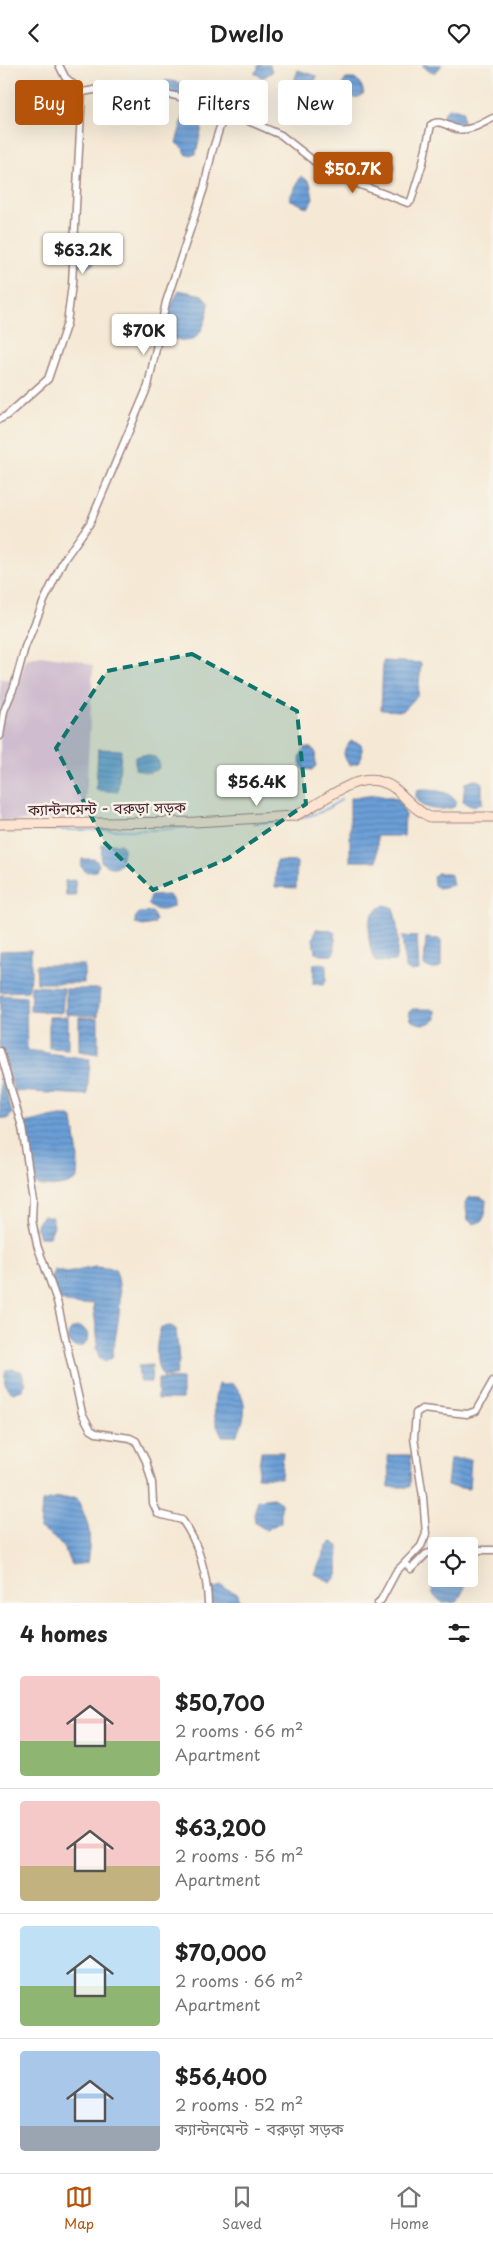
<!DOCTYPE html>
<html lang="en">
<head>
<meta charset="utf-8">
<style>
  :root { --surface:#fff; --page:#f2f2f2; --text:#222; --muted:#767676; --line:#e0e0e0; --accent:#b45309 }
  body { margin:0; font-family:"Playpen Sans","Noto Sans Bengali",sans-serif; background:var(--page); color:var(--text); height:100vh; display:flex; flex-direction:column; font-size:19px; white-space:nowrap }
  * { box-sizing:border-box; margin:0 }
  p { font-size:16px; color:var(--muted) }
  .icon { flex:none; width:28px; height:28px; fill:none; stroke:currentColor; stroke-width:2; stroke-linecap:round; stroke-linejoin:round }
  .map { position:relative; height:1538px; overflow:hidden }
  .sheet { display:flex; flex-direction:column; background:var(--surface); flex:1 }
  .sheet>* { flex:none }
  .hud { position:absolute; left:15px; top:15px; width:464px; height:45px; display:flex; gap:10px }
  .buttons { position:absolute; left:428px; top:1472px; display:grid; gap:10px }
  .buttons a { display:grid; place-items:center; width:50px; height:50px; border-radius:5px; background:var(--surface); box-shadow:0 5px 20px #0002; font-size:25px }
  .price { position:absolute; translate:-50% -42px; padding:0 11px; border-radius:5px; background:#fff; color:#222; font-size:16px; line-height:32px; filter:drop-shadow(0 1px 2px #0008) }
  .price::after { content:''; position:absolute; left:50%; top:30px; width:15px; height:11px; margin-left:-8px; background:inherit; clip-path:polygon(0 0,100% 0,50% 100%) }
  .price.selected { background:var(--accent); color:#fff }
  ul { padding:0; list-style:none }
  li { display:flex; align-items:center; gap:15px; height:125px; padding:0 20px }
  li+li { border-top:1px solid var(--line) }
  li span { display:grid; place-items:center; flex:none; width:140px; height:100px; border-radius:5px; color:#555 }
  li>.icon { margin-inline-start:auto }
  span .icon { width:60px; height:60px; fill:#fffc; stroke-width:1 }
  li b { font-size:21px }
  h2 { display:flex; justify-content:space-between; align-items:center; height:60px; padding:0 20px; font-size:21px }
  .pill { padding:0 18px; border-radius:5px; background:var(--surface); box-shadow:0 5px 20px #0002; font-size:18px; line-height:45px }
  .pill.selected { background:var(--accent); color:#fff }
  header { display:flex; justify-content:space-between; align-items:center; height:65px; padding:0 20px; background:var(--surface); font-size:22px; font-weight:600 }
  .dock { display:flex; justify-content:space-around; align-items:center; height:70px; border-top:1px solid var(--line); background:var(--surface); font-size:14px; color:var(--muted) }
  .dock a { display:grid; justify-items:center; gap:2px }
  .dock .selected { color:var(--accent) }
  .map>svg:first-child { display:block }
  .industrial { fill:#cfbdcf }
  .water { fill:url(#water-rules); stroke:#5a5f81 }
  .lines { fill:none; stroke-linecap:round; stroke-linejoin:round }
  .stream { stroke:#6a9fd7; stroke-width:2 }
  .street-casing { stroke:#a08480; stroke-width:9 }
  .secondary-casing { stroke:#a08480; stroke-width:11 }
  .street { stroke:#fff; stroke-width:6 }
  .secondary { stroke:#fde4d1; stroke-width:9 }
  .marked { fill:#0f766e; fill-opacity:0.2; stroke:#0f766e; stroke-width:4; stroke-dasharray:10 6; stroke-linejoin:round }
  .labels { text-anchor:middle; stroke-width:5; stroke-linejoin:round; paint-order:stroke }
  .street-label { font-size:15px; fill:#4a1f2b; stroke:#f7f3e8 }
</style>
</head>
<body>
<header><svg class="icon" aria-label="back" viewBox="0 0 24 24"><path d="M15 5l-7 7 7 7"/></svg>Dwello<svg class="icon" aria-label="heart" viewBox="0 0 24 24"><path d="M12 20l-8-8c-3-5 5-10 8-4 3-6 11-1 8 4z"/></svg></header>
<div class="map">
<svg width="493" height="1538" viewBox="0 0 493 1538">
  <defs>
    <pattern id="water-rules" width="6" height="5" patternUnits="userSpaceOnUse" patternTransform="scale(1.25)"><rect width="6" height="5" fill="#6a9fd7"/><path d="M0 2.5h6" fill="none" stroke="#5981af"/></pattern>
  </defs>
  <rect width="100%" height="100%" fill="#f7f3e8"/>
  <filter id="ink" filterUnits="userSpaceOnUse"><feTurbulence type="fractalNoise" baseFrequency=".02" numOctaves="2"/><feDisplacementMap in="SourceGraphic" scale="10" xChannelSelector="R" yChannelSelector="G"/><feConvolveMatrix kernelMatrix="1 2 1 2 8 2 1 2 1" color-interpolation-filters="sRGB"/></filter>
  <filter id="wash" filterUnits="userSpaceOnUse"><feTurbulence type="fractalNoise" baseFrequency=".0096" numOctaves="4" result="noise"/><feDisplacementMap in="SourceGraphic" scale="20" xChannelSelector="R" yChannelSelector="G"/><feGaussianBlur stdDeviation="1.12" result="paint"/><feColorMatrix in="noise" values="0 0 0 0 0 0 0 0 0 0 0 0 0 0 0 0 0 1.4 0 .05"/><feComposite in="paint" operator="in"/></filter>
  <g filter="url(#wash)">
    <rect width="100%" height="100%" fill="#f5e9d5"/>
    <polygon class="industrial" points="41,590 82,596 93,601 85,752 0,757 0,614 19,615 26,594"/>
    <g class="water">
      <polygon points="258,0 270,0 272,7 263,13 254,8 258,4"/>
      <polygon points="422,0 442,0 436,7 430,7"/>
      <polygon points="298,5 317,11 310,29 292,22"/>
      <polygon points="346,14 354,14 360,17 364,28 359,32 350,33 343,29 343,18"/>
      <path d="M166,15L184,19L188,23L187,27C179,32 168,28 161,23Z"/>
      <circle cx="66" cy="39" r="11"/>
      <polygon points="186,42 205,47 196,89 187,90 183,83 176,78"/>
      <path d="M450,43L462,46L463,58C457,62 447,59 442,54L444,47Z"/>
      <circle cx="385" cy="102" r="10"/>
      <polygon points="301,111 310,117 313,134 308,143 289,134"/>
      <polygon points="79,171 95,172 99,176 93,200 78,201 76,185"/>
      <path d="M179,225L202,230L209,238C208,250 202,276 186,276C183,276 178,274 174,274L166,260L167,249Z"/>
      <polygon points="383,596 421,598 418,630 403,646 381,645"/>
      <path d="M351,676L361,679C363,687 363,692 358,698L350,700C342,692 342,685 351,676Z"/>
      <path d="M305,682L311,683L315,686L316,701L312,705L303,704C298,695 300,691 305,682Z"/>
      <polygon points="98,684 121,685 118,727 96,725"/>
      <path d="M142,690L155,692L159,697V703C151,709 145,708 135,704V692Z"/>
      <polygon points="475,715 482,717 482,739 471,741 463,737 465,718"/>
      <path d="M417,725C430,725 449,724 456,737L454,742C441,747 410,745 417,725Z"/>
      <polygon points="376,730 398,734 405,748 404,771 377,771 377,796 350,796 350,733"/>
      <path d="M102,779H120L124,782L120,800C112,804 107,802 101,796Z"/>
      <polygon points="82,794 95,794 99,799 96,806 86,807 81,802"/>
      <polygon points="276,796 297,797 296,823 275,822"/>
      <polygon points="437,808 447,808 451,810 453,820 439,823 434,820 433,812"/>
      <polygon points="75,815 76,831 66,831 65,816"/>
      <path d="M169,830L173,836V842C163,846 155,847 148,839L151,831Z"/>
      <path d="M385,840L393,843C398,859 400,879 395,896L376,897C369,886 367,866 370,854C372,847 379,843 385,840Z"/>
      <polygon points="152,847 156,855 154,859 143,861 136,859 135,853 139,848"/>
      <polygon points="316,864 329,865 335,868 335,885 332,890 321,890 315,887 313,874"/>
      <polygon points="402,871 417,872 419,905 410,906 405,903"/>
      <path d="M426,873L439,874L441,876V901C435,906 430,904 424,900Z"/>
      <polygon points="31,885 31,912 28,926 0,927 0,886"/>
      <polygon points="321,898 326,900 326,916 323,920 313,919 314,899"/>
      <polygon points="36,900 84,900 84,918 37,918"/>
      <polygon points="31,921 64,923 62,948 30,946"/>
      <polygon points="66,924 100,924 98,951 66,949"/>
      <polygon points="0,930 26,932 27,985 90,994 87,1030 14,1026 0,982"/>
      <path d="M412,944H431L436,946V954C427,961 421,960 411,955L409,947Z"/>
      <polygon points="68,951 68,984 49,983 49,952"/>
      <polygon points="79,952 98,953 98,989 79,986"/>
      <polygon points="0,1005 12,1048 8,1054 0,1053"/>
      <path d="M60,1051H70L73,1054L78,1092L77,1114C69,1122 44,1124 34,1118L24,1058Z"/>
      <polygon points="470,1132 480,1132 486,1135 485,1150 482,1156 474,1159 468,1155 465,1137"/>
      <path d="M44,1150L52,1152L54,1161L49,1172H39C36,1162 35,1157 44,1150Z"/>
      <path d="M95,1202L115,1204C126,1232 116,1264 112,1293L105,1297L99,1293L96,1282L98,1278L93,1238C79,1241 70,1240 58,1233C54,1225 49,1214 54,1205L67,1208Z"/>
      <path d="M161,1262L171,1261L176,1264L179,1296L176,1309L164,1312C153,1301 156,1276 161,1262Z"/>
      <circle cx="78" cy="1272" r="10"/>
      <polygon points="152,1300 151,1317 140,1317 138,1301"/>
      <path d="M13,1304L21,1306L26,1318L22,1325L13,1328C4,1322 3,1315 6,1305Z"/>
      <polygon points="182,1313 182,1334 158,1334 158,1314"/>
      <path d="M231,1318C249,1330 247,1354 236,1371H222C212,1354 213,1338 218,1319L224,1320Z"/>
      <polygon points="261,1387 283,1387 281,1413 257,1412"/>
      <polygon points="388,1390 411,1390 410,1422 389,1422"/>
      <polygon points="450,1394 471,1394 469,1424 447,1421"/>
      <path d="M59,1433H77C90,1462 92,1467 87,1498L72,1500C65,1482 57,1473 40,1464L42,1437Z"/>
      <polygon points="273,1433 281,1438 281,1457 266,1465 255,1458 254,1449 258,1435"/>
      <polygon points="332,1477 339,1481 338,1511 331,1517 315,1509 327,1480"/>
      <path d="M436,1504V1514H464V1524L457,1537L443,1538L433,1530C432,1522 429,1511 436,1504Z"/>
      <polygon points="221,1521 238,1529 240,1538 209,1538 209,1525"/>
    </g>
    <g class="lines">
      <g class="stream">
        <polyline points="295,755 321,747 341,735"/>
        <polyline points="253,758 283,756"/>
        <polyline points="0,765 155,765 201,761"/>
      </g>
    </g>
  </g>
  <g filter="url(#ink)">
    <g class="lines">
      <defs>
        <g id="street">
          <path d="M225,46L281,70L329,108L408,138L411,136L423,97L431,60C439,53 448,62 457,64C469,67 483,58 493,53"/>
          <polyline points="0,354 6,351 48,314 67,258 72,219 82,27"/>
          <path d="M0,671L4,646L14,622L25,582L44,536L63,496L90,458L148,321L166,237L204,123L212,87L225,46C193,35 139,18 105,23C97,24 90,26 82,27L65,12L59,0"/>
          <path d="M0,986L22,1062L33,1132L32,1155L37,1180L57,1236L82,1348L91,1365L96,1368L130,1373L136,1376L146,1396L152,1418L153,1438L158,1449L182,1455C199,1478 207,1510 208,1538"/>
          <polyline points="469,1485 493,1485"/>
          <polyline points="405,1498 411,1504 426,1489 436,1486"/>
          <polyline points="378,1538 381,1535 396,1507 421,1481 426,1469 423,1432 414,1373 416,1348 422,1344 467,1349 476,1346 493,1316"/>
        </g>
        <path id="secondary" d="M0,759L195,757L294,751C324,740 359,698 394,723C406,732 415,746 430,752H493"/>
      </defs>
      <use href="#street" class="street-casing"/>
      <use href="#secondary" class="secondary-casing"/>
      <use href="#street" class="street"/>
      <use href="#secondary" class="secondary"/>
    </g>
  </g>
  <path class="marked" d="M192,589L297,646L306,739L227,794L153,825L105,778L56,683L107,606Z"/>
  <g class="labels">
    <g class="street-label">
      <text transform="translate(107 744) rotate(-1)" y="5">ক্যান্টনমেন্ট - বরুড়া সড়ক</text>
    </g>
  </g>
</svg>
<div class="buttons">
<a><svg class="icon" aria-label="locate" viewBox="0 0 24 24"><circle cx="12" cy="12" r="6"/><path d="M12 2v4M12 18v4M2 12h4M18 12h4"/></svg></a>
</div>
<b class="price selected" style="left:353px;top:129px">$50.7K</b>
<b class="price" style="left:83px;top:210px">$63.2K</b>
<b class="price" style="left:144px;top:291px">$70K</b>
<b class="price" style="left:257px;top:742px">$56.4K</b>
<div class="hud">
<a class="pill selected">Buy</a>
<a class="pill">Rent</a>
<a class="pill">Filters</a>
<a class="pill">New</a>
</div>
</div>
<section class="sheet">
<h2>4 homes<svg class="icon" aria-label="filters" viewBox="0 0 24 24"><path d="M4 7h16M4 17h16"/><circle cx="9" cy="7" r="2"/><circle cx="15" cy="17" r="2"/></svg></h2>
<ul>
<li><span style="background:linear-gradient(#f6c9c9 65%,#8fb573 0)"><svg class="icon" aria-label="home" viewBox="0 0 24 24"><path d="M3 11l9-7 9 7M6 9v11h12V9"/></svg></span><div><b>$50,700</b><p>2 rooms · 66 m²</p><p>Apartment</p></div></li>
<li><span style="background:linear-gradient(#f6c9c9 65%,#c2b280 0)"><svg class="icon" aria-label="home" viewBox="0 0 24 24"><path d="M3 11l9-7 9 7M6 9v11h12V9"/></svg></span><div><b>$63,200</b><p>2 rooms · 56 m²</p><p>Apartment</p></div></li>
<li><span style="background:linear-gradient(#bfe0f5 60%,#8fb573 0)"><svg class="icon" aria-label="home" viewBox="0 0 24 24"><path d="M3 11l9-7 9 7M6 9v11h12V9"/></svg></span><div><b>$70,000</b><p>2 rooms · 66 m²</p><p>Apartment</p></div></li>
<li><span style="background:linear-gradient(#a9c7e8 75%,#9aa5b1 0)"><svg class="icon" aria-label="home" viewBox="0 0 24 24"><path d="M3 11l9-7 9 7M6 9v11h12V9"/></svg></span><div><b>$56,400</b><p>2 rooms · 52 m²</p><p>ক্যান্টনমেন্ট - বরুড়া সড়ক</p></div></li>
</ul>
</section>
<nav class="dock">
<a class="selected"><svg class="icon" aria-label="map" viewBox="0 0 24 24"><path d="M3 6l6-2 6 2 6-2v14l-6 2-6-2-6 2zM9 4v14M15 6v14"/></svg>Map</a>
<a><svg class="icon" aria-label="saved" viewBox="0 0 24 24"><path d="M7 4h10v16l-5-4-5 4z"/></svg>Saved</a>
<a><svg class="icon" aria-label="home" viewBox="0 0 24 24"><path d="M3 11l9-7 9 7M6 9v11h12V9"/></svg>Home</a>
</nav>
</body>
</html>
